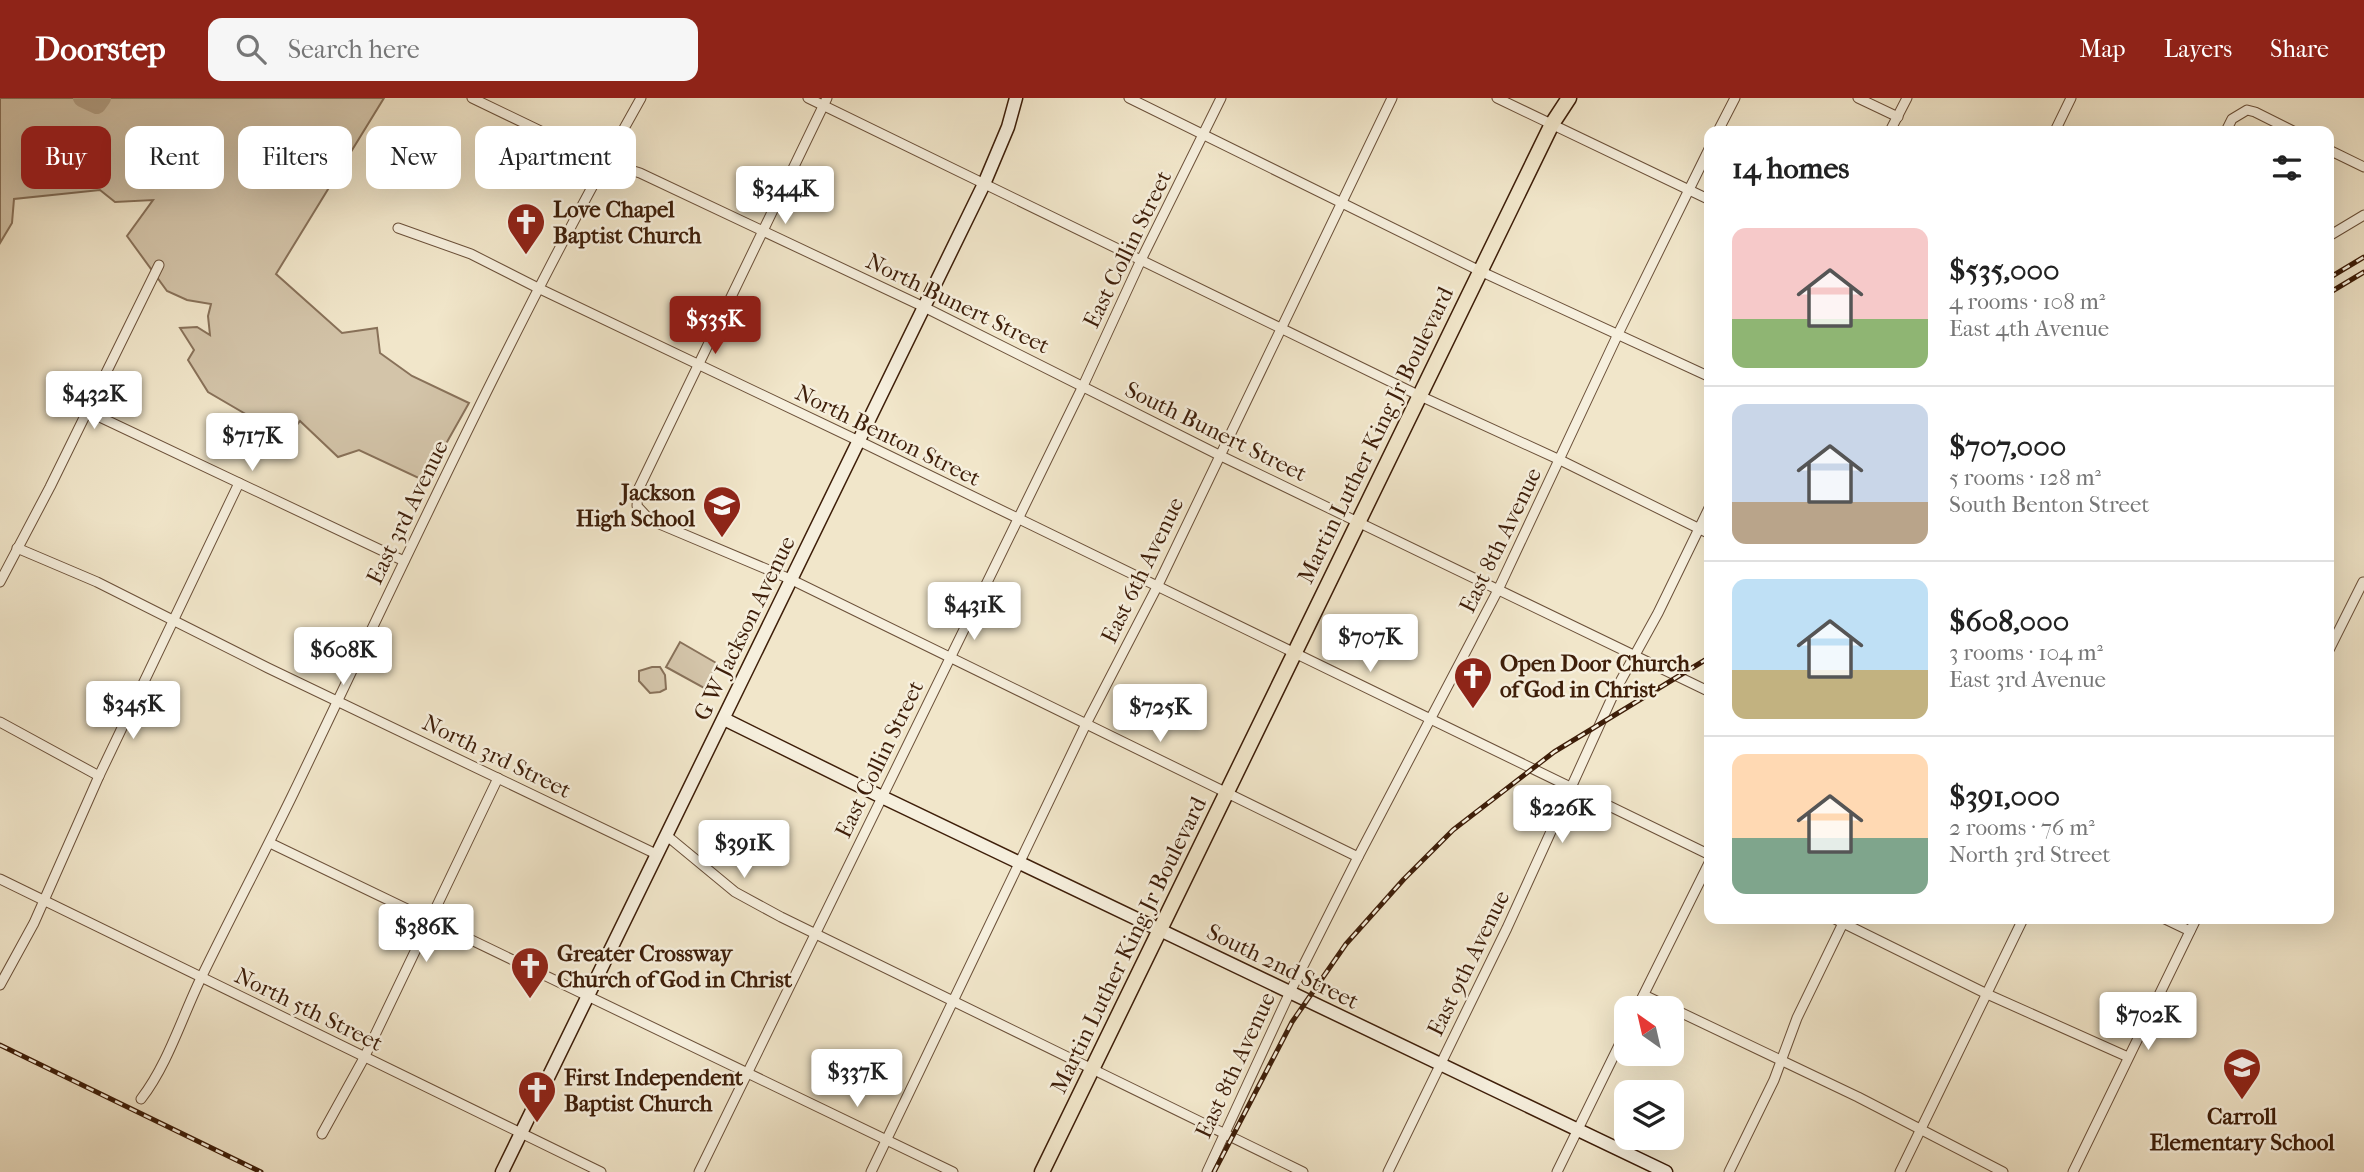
<!DOCTYPE html>
<html lang="en">
<head>
<meta charset="utf-8">
<style>
  :root { --surface:#fff; --page:#f6f6f6; --text:#222; --muted:#767676; --line:#e0e0e0; --accent:#8f2418 }
  body { margin:0; font-family:"IM FELL French Canon",serif; background:var(--page); color:var(--text); height:100vh; display:flex; flex-direction:column; font-size:26px; white-space:nowrap }
  * { box-sizing:border-box; margin:0 }
  p { font-size:23px; color:var(--muted) }
  .icon { flex:none; width:38px; height:38px; fill:none; stroke:currentColor; stroke-width:2; stroke-linecap:round; stroke-linejoin:round }
  .map { position:relative; flex:1; overflow:hidden }
  .panel { position:absolute; left:1704px; top:28px; width:630px; height:798px; display:flex; flex-direction:column; background:var(--surface); border-radius:14px; box-shadow:0 7px 28px #0002 }
  .panel>* { flex:none }
  .guide { position:absolute; left:21px; top:28px; width:665px; height:63px; display:flex; gap:14px }
  .needle { width:46px; rotate:326deg }
  .fabs { position:absolute; left:1614px; top:898px; display:grid; gap:14px }
  .fabs a { display:grid; place-items:center; width:70px; height:70px; border-radius:14px; background:var(--surface); box-shadow:0 7px 28px #0002; font-size:35px }
  .price { position:absolute; translate:-50% -60px; padding:0 16px; border-radius:7px; background:#fff; color:#222; font-size:23px; line-height:46px; filter:drop-shadow(0 2px 4px #0008) }
  .price::after { content:''; position:absolute; left:50%; top:42px; width:21px; height:16px; margin-left:-10px; background:inherit; clip-path:polygon(0 0,100% 0,50% 100%) }
  .price.current { background:var(--accent); color:#fff }
  ul { padding:0; list-style:none }
  li { display:flex; align-items:center; gap:21px; height:175px; padding:0 28px }
  li+li { border-top:2px solid var(--line) }
  li span { display:grid; place-items:center; flex:none; width:196px; height:140px; border-radius:14px; color:#555 }
  li>.icon { margin-inline-start:auto }
  span .icon { width:84px; height:84px; fill:#fffc; stroke-width:1 }
  li b { font-size:30px }
  h2 { display:flex; justify-content:space-between; align-items:center; height:84px; padding:0 28px; font-size:30px }
  .pill { padding:0 24px; border-radius:14px; background:var(--surface); box-shadow:0 7px 28px #0002; font-size:24px; line-height:63px }
  .pill.current { background:var(--accent); color:#fff }
  header { display:flex; align-items:center; gap:42px; box-sizing:border-box; height:98px; padding:0 35px; background:var(--accent); color:#fff }
  header strong { font-size:33px }
  nav { display:flex; gap:38px; margin-inline-start:auto; font-size:24px }
  .search { width:490px; height:63px; background:var(--page); display:flex; align-items:center; gap:18px; box-sizing:border-box; padding:0 24px; border-radius:14px; color:var(--muted); font-size:26px }
  .map>svg:first-child { display:block }
  .green { fill:#d3c4a9; stroke:#887159; stroke-width:2 }
  .lines { fill:none; stroke-linecap:round; stroke-linejoin:round }
  .river { stroke:#b4a288; stroke-width:18 }
  .street-casing { stroke:#6b5039; stroke-width:11 }
  .secondary-casing { stroke:#3e1e09; stroke-width:15 }
  .primary-casing { stroke:#3e1e09; stroke-width:17 }
  .street { stroke:#f6efdd; stroke-width:9 }
  .secondary { stroke:#f6efdd; stroke-width:12 }
  .primary { stroke:#f1e6ca; stroke-width:14 }
  .rail-casing { stroke:#3e1e09; stroke-width:5 }
  .rail { stroke:#f6efdd; stroke-width:2.5; stroke-dasharray:8; stroke-linecap:butt }
  .labels { text-anchor:middle; stroke-width:5; stroke-linejoin:round; paint-order:stroke }
  .poi-label { font-size:23px; font-weight:bold; fill:#3e1e09; stroke:#f6efdd; text-anchor:start }
  .street-label { font-size:23px; fill:#3e1e09; stroke:#f6efdd }
</style>
</head>
<body>
<header>
<strong>Doorstep</strong>
<div class="search"><svg class="icon" aria-label="search" viewBox="0 0 24 24"><circle cx="10" cy="10" r="6"/><path d="M15 15l6 6"/></svg>Search here</div>
<nav><a>Map</a><a>Layers</a><a>Share</a></nav>
</header>
<div class="map">
<svg width="2364" height="1074" viewBox="0 0 2364 1074">
  <rect width="100%" height="100%" fill="#f1e6ca"/>
  <filter id="stains"><feTurbulence type="fractalNoise" baseFrequency=".00286" numOctaves="4"/><feColorMatrix values="0 0 0 0 .2 0 0 0 0 .09 0 0 0 0 .02 0 0 0 .5 -.17"/></filter>
  <radialGradient id="worn" r=".72"><stop offset=".6" stop-color="#630" stop-opacity="0"/><stop offset="1" stop-color="#630" stop-opacity=".3"/></radialGradient>
  <g class="green">
    <polygon points="0,0 384,0 276,176 342,235 377,230 380,255 412,278 469,305 425,383 359,352 338,359 300,323 283,345 249,318 208,294 188,262 194,252 180,230 197,229 210,237 208,218 211,206 187,202 167,193 127,138 153,102 115,104 100,92 14,101 12,125 0,145"/>
    <polygon points="680,544 718,566 704,590 666,569"/>
    <polygon points="652,569 660,569 665,577 666,591 660,594 650,595 639,583 639,573"/>
  </g>
  <g class="lines">
    <polyline class="river" points="82,0 97,7 102,0"/>
    <defs>
      <g id="street">
        <polyline points="472,0 605,64 640,75 924,209 1219,357 1710,594"/>
        <polyline points="808,0 1418,297 1560,362 1710,436"/>
        <polyline points="827,0 638,392 637,408 650,422 790,481 1358,759"/>
        <polyline points="1129,0 1480,173 1710,279"/>
        <polyline points="1497,0 1710,102"/>
        <polyline points="1858,0 1898,19"/>
        <polyline points="1718,33 1735,0"/>
        <polyline points="1890,33 1907,0"/>
        <polyline points="2055,33 2071,0"/>
        <polyline points="2226,33 2232,21 2247,12 2255,14 2293,33"/>
        <polyline points="2329,52 2364,69"/>
        <polyline points="398,130 471,156 538,190 859,343 1710,757"/>
        <polyline points="2329,138 2364,117"/>
        <polyline points="87,313 404,463"/>
        <polyline points="17,450 97,484 268,570 656,756"/>
        <polyline points="0,484 50,389 159,167"/>
        <polyline points="2329,552 2363,484"/>
        <polyline points="0,624 99,678"/>
        <polyline points="666,737 735,794 781,819 1303,1074"/>
        <polyline points="270,745 953,1074"/>
        <polyline points="0,781 601,1074"/>
        <polyline points="1835,821 1987,896 2128,959"/>
        <polyline points="2165,821 2190,833"/>
        <polyline points="0,887 34,825 99,678 239,385"/>
        <polyline points="1644,897 1858,999 2003,1074"/>
        <polyline points="1637,910 1710,763"/>
        <path d="M141,1001C168,966 182,919 201,880C231,818 264,756 294,694C406,461 514,225 641,0"/>
        <polyline points="322,1036 364,960 498,680"/>
        <polyline points="699,1074 1083,288 1141,162 1221,0"/>
        <polyline points="871,1074 1086,626 1157,489 1392,0"/>
        <polyline points="1207,1074 1290,894 1358,759 1498,492 1618,236 1710,49"/>
        <polyline points="1388,1074 1507,830 1615,593 1658,515 1710,408"/>
        <polyline points="1557,1074 1626,933"/>
        <polyline points="1729,1074 1774,982 1797,920 1845,821"/>
        <polyline points="1900,1074 2023,821"/>
        <polyline points="2073,1074 2196,821"/>
      </g>
      <g id="secondary">
        <polyline points="724,621 882,699 1666,1074"/>
        <polyline points="502,1074 984,86 1008,29 1016,0"/>
      </g>
      <path id="primary" d="M1042,1074C1213,725 1381,375 1552,26L1569,0"/>
    </defs>
    <use href="#street" class="street-casing"/>
    <use href="#secondary" class="secondary-casing"/>
    <use href="#primary" class="primary-casing"/>
    <use href="#street" class="street"/>
    <use href="#secondary" class="secondary"/>
    <use href="#primary" class="primary"/>
    <defs>
      <g id="rail">
        <polyline points="2329,180 2364,159"/>
        <polyline points="2329,195 2364,174"/>
        <polyline points="0,947 261,1074"/>
        <polyline points="1214,1074 1292,924 1346,846 1404,781 1453,732 1554,654 1710,559"/>
      </g>
    </defs>
    <use href="#rail" class="rail-casing"/>
    <use href="#rail" class="rail"/>
  </g>
  <defs>
    <symbol id="church-pin" viewBox="-11 -11 22 30"><path d="M0 17L-7.5 6A9.5 9.5 0 1 1 7.5 6Z" fill="#8f2418" stroke="#f6efdd"/><path d="M-1.2-6h2.4v3.5h3.3v2.4h-3.3V6h-2.4V-.1h-3.3v-2.4h3.3Z" fill="#fff"/></symbol>
    <symbol id="school-pin" viewBox="-11 -11 22 30"><path d="M0 17L-7.5 6A9.5 9.5 0 1 1 7.5 6Z" fill="#8f2418" stroke="#f6efdd"/><path d="M0-5L7-2L0 1L-7-2ZM-4 1L0 2.5L4 1V4Q0 6-4 4Z" fill="#fff"/></symbol>
  </defs>
  <g fill-rule="evenodd">
    <use href="#church-pin" x="504" y="102" width="44" height="60"/>
    <use href="#school-pin" x="700" y="385" width="44" height="60"/>
    <use href="#church-pin" x="1451" y="556" width="44" height="60"/>
    <use href="#church-pin" x="508" y="846" width="44" height="60"/>
    <use href="#school-pin" x="2220" y="947" width="44" height="60"/>
    <use href="#church-pin" x="515" y="970" width="44" height="60"/>
  </g>
  <g class="labels">
    <g class="poi-label">
      <text x="553" y="119">Love Chapel<tspan x="553" dy="26">Baptist Church</tspan></text>
      <text x="695" y="402" text-anchor="end">Jackson<tspan x="695" dy="26">High School</tspan></text>
      <text x="1500" y="573">Open Door Church<tspan x="1500" dy="26">of God in Christ</tspan></text>
      <text x="557" y="863">Greater Crossway<tspan x="557" dy="26">Church of God in Christ</tspan></text>
      <text x="564" y="987">First Independent<tspan x="564" dy="26">Baptist Church</tspan></text>
      <text x="2242" y="1026" text-anchor="middle">Carroll<tspan x="2242" dy="26">Elementary School</tspan></text>
    </g>
    <g class="street-label">
      <text transform="translate(1127 151) rotate(-64)" y="8">East Collin Street</text>
      <text transform="translate(958 205) rotate(26)" y="8">North Bunert Street</text>
      <text transform="translate(1216 333) rotate(26)" y="8">South Bunert Street</text>
      <text transform="translate(888 337) rotate(26)" y="8">North Benton Street</text>
      <text transform="translate(1375 337) rotate(-64)" y="8">Martin Luther King Jr Boulevard</text>
      <text transform="translate(407 414) rotate(-64)" y="8">East 3rd Avenue</text>
      <text transform="translate(1500 442) rotate(-64)" y="8">East 8th Avenue</text>
      <text transform="translate(1142 472) rotate(-64)" y="8">East 6th Avenue</text>
      <text transform="translate(744 530) rotate(-64)" y="8">G W Jackson Avenue</text>
      <text transform="translate(497 658) rotate(26)" y="8">North 3rd Street</text>
      <text transform="translate(879 661) rotate(-64)" y="8">East Collin Street</text>
      <text transform="translate(1128 847) rotate(-64)" y="8">Martin Luther King Jr Boulevard</text>
      <text transform="translate(1468 865) rotate(-64)" y="8">East 9th Avenue</text>
      <text transform="translate(1283 868) rotate(26)" y="8">South 2nd Street</text>
      <text transform="translate(309 911) rotate(26)" y="8">North 5th Street</text>
      <text transform="translate(1235 967) rotate(-65)" y="8">East 8th Avenue</text>
    </g>
  </g>
  <rect width="100%" height="100%" filter="url(#stains)"/>
  <rect width="100%" height="100%" fill="url(#worn)"/>
</svg>
<div class="fabs">
<a><svg class="needle" viewBox="-14 -14 28 28"><path d="M0-13l5 13h-10z" fill="#e53935"/><path d="M0 13l5-13h-10z" fill="#767676"/></svg></a>
<a><svg class="icon" aria-label="layers" viewBox="0 0 24 24"><path d="M12 4l9 5-9 5-9-5zM3 14l9 5 9-5"/></svg></a>
</div>
<b class="price" style="left:785px;top:128px">$344K</b>
<b class="price current" style="left:715px;top:258px">$535K</b>
<b class="price" style="left:94px;top:333px">$432K</b>
<b class="price" style="left:252px;top:375px">$717K</b>
<b class="price" style="left:974px;top:544px">$431K</b>
<b class="price" style="left:1370px;top:576px">$707K</b>
<b class="price" style="left:343px;top:589px">$608K</b>
<b class="price" style="left:133px;top:643px">$345K</b>
<b class="price" style="left:1160px;top:646px">$725K</b>
<b class="price" style="left:1562px;top:747px">$226K</b>
<b class="price" style="left:744px;top:782px">$391K</b>
<b class="price" style="left:426px;top:866px">$386K</b>
<b class="price" style="left:2148px;top:954px">$702K</b>
<b class="price" style="left:857px;top:1011px">$337K</b>
<div class="guide">
<a class="pill current">Buy</a>
<a class="pill">Rent</a>
<a class="pill">Filters</a>
<a class="pill">New</a>
<a class="pill">Apartment</a>
</div>
<section class="panel">
<h2>14 homes<svg class="icon" aria-label="filters" viewBox="0 0 24 24"><path d="M4 7h16M4 17h16"/><circle cx="9" cy="7" r="2"/><circle cx="15" cy="17" r="2"/></svg></h2>
<ul>
<li><span style="background:linear-gradient(#f6c9c9 65%,#8fb573 0)"><svg class="icon" aria-label="home" viewBox="0 0 24 24"><path d="M3 11l9-7 9 7M6 9v11h12V9"/></svg></span><div><b>$535,000</b><p>4 rooms · 108 m²</p><p>East 4th Avenue</p></div></li>
<li><span style="background:linear-gradient(#c9d6e8 70%,#b9a48a 0)"><svg class="icon" aria-label="home" viewBox="0 0 24 24"><path d="M3 11l9-7 9 7M6 9v11h12V9"/></svg></span><div><b>$707,000</b><p>5 rooms · 128 m²</p><p>South Benton Street</p></div></li>
<li><span style="background:linear-gradient(#bfe0f5 65%,#c2b280 0)"><svg class="icon" aria-label="home" viewBox="0 0 24 24"><path d="M3 11l9-7 9 7M6 9v11h12V9"/></svg></span><div><b>$608,000</b><p>3 rooms · 104 m²</p><p>East 3rd Avenue</p></div></li>
<li><span style="background:linear-gradient(#ffd9b3 60%,#7fa58c 0)"><svg class="icon" aria-label="home" viewBox="0 0 24 24"><path d="M3 11l9-7 9 7M6 9v11h12V9"/></svg></span><div><b>$391,000</b><p>2 rooms · 76 m²</p><p>North 3rd Street</p></div></li>
</ul>
</section>
</div>
</body>
</html>
